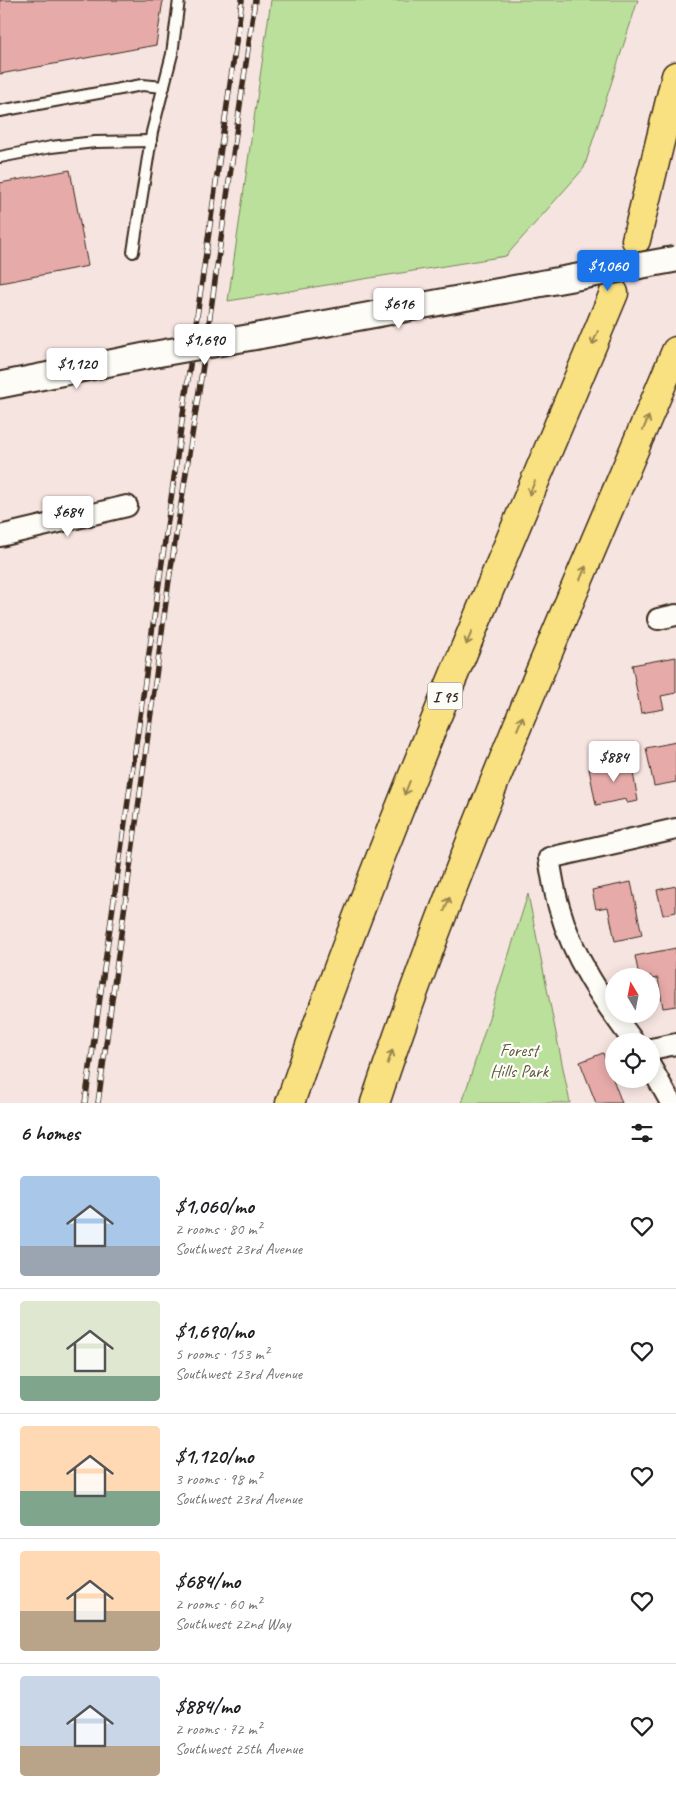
<!DOCTYPE html>
<html lang="en">
<head>
<meta charset="utf-8">
<style>
  :root { --surface:#fff; --page:#f6f6f6; --text:#202124; --muted:#757577; --line:#e0e0e0; --accent:#1a73e8 }
  body { margin:0; font-family:Caveat,sans-serif; background:var(--page); color:var(--text); height:100vh; display:flex; flex-direction:column; font-size:19px; white-space:nowrap }
  * { box-sizing:border-box; margin:0 }
  p { font-size:16px; color:var(--muted) }
  .icon { flex:none; width:28px; height:28px; fill:none; stroke:currentColor; stroke-width:2; stroke-linecap:round; stroke-linejoin:round }
  .map { position:relative; height:1103px; overflow:hidden }
  .drawer { display:flex; flex-direction:column; background:var(--surface); flex:1 }
  .drawer>* { flex:none }
  .needle { width:32px; rotate:350deg }
  .tools { position:absolute; left:605px; top:968px; display:grid; gap:10px }
  .tools a { display:grid; place-items:center; width:55px; height:55px; border-radius:50%; background:var(--surface); box-shadow:0 2px 12px #0003; font-size:25px }
  .price { position:absolute; translate:-50% -42px; padding:0 11px; border-radius:5px; background:#fff; color:#222; font-size:16px; line-height:32px; filter:drop-shadow(0 1px 2px #0008) }
  .price::after { content:''; position:absolute; left:50%; top:30px; width:15px; height:11px; margin-left:-8px; background:inherit; clip-path:polygon(0 0,100% 0,50% 100%) }
  .price.current { background:var(--accent); color:#fff }
  ul { padding:0; list-style:none }
  li { display:flex; align-items:center; gap:15px; height:125px; padding:0 20px }
  li+li { border-top:1px solid var(--line) }
  li span { display:grid; place-items:center; flex:none; width:140px; height:100px; border-radius:5px; color:#555 }
  li>.icon { margin-inline-start:auto }
  span .icon { width:60px; height:60px; fill:#fffc; stroke-width:1 }
  li b { font-size:21px }
  h2 { display:flex; justify-content:space-between; align-items:center; height:60px; padding:0 20px; font-size:21px }
  .map>svg:first-child { display:block }
  .green { fill:#bae09b; stroke:#7a855c }
  .building { fill:#e6aba9; stroke:#3b2a1e }
  .lines { fill:none; stroke-linecap:round; stroke-linejoin:round }
  .service-casing { stroke:#3b2a1e; stroke-width:14 }
  .minor-casing { stroke:#3b2a1e; stroke-width:24 }
  .tertiary-casing { stroke:#3b2a1e; stroke-width:29 }
  .motorway-casing { stroke:#3b2a1e; stroke-width:31 }
  .service { stroke:#fdfcf7; stroke-width:10 }
  .minor { stroke:#fdfcf7; stroke-width:20 }
  .tertiary { stroke:#fdfcf7; stroke-width:25 }
  .motorway { stroke:#f9e181; stroke-width:28 }
  .rail-casing { stroke:#3b2a1e; stroke-width:5.5 }
  .rail { stroke:#fdfcf7; stroke-width:4; stroke-dasharray:11; stroke-linecap:butt }
  .tertiary-bridge-casing { stroke:#3b2a1e; stroke-width:29; stroke-linecap:butt }
  .tertiary-bridge { stroke:#fdfcf7; stroke-width:25 }
  .oneway { stroke:#9a8650 }
  .labels { text-anchor:middle; stroke-width:4.5; stroke-linejoin:round; paint-order:stroke }
  .shield { fill:#fdfcf7; stroke:#75695f; stroke-width:1 }
  .shield-label { font-size:16px; font-weight:bold; fill:#3b2a1e }
  .park-label { font-size:18px; fill:#5b583d; stroke:#fdfcf7 }
</style>
</head>
<body>
<div class="map">
<svg width="676" height="1103" viewBox="0 0 676 1103">
  <rect width="100%" height="100%" fill="#f6e4e0"/>
  <filter id="ink" filterUnits="userSpaceOnUse"><feTurbulence type="fractalNoise" baseFrequency=".02" numOctaves="2"/><feDisplacementMap in="SourceGraphic" scale="10" xChannelSelector="R" yChannelSelector="G"/><feConvolveMatrix kernelMatrix="1 2 1 2 8 2 1 2 1" color-interpolation-filters="sRGB"/></filter>
  <g filter="url(#ink)">
    <g class="green">
      <polygon points="271,0 638,0 584,168 506,256 228,301"/>
      <polygon points="528,894 570,1103 462,1103"/>
    </g>
    <g class="building">
      <polygon points="0,0 163,0 156,45 0,74"/>
      <polygon points="70,170 88,266 0,283 0,183"/>
      <polygon points="676,657 676,693 661,696 664,709 641,713 632,665"/>
      <polygon points="676,742 676,782 654,786 646,748"/>
      <polygon points="631,761 638,801 627,803 626,799 596,805 589,769"/>
      <polygon points="631,882 642,935 615,941 608,907 596,909 592,890"/>
      <polygon points="676,886 676,912 663,915 657,890"/>
      <polygon points="676,948 676,1006 663,1008 658,978 651,979 651,976 639,976 635,956"/>
      <polygon points="603,1053 622,1103 596,1103 580,1062"/>
    </g>
    <g class="lines">
      <defs>
        <g id="service">
          <polyline points="0,111 142,85 164,87"/>
          <polyline points="0,157 51,147 95,142 151,141"/>
          <polyline points="133,252 152,132 172,54 179,0"/>
        </g>
        <g id="minor">
          <polyline points="0,536 127,506"/>
          <polyline points="658,619 676,615"/>
          <path d="M633,1041C602,999 573,958 559,907C554,891 552,874 549,858L676,829"/>
          <polyline points="651,1049 676,1044"/>
          <polyline points="651,1067 671,1103"/>
        </g>
        <g id="tertiary">
          <polyline points="258,336 533,285"/>
          <polyline points="0,385 145,356"/>
        </g>
        <g id="motorway">
          <polyline points="636,240 676,76"/>
          <path d="M290,1103C384,828 502,562 614,293"/>
          <path d="M375,1103C460,847 571,600 676,351"/>
        </g>
      </defs>
      <use href="#service" class="service-casing"/>
      <use href="#minor" class="minor-casing"/>
      <use href="#tertiary" class="tertiary-casing"/>
      <use href="#motorway" class="motorway-casing"/>
      <use href="#service" class="service"/>
      <use href="#minor" class="minor"/>
      <use href="#tertiary" class="tertiary"/>
      <use href="#motorway" class="motorway"/>
      <defs>
        <g id="rail">
          <polyline points="85,1103 242,0"/>
          <polyline points="98,1103 169,580 202,372 255,0"/>
        </g>
      </defs>
      <use href="#rail" class="rail-casing"/>
      <use href="#rail" class="rail"/>
      <defs>
        <g id="tertiary-bridge">
          <polyline points="533,285 676,259"/>
          <polyline points="145,356 258,336"/>
        </g>
      </defs>
      <use href="#tertiary-bridge" class="tertiary-bridge-casing"/>
      <use href="#tertiary-bridge" class="tertiary-bridge"/>
    </g>
    <defs><path id="oneway-shaft" d="M-6 0H5M1.5-3L5.5 0L1.5 3" fill="none" stroke-width="1.6" stroke-linecap="round" stroke-linejoin="round" transform="scale(1.25)"/></defs>
    <g class="oneway">
      <use href="#oneway-shaft" transform="translate(595 338) rotate(113)"/>
      <use href="#oneway-shaft" transform="translate(646 423) rotate(-67)"/>
      <use href="#oneway-shaft" transform="translate(532 488) rotate(113)"/>
      <use href="#oneway-shaft" transform="translate(583 573) rotate(-67)"/>
      <use href="#oneway-shaft" transform="translate(469 638) rotate(113)"/>
      <use href="#oneway-shaft" transform="translate(520 723) rotate(-67)"/>
      <use href="#oneway-shaft" transform="translate(407 788) rotate(112)"/>
      <use href="#oneway-shaft" transform="translate(447 904) rotate(-69)"/>
      <use href="#oneway-shaft" transform="translate(390 1057) rotate(-70)"/>
    </g>
  </g>
  <g class="labels">
    <rect class="shield" x="427.5" y="682.5" width="35" height="27" rx="4"/>
    <g class="shield-label">
      <text x="445" y="702">I 95</text>
    </g>
    <g class="park-label">
      <text x="519" y="1056">Forest<tspan x="519" dy="21">Hills Park</tspan></text>
    </g>
  </g>
</svg>
<div class="tools">
<a><svg class="needle" viewBox="-14 -14 28 28"><path d="M0-13l5 13h-10z" fill="#e53935"/><path d="M0 13l5-13h-10z" fill="#757577"/></svg></a>
<a><svg class="icon" aria-label="locate" viewBox="0 0 24 24"><circle cx="12" cy="12" r="6"/><path d="M12 2v4M12 18v4M2 12h4M18 12h4"/></svg></a>
</div>
<b class="price current" style="left:608px;top:292px">$1,060</b>
<b class="price" style="left:399px;top:330px">$616</b>
<b class="price" style="left:205px;top:366px">$1,690</b>
<b class="price" style="left:77px;top:390px">$1,120</b>
<b class="price" style="left:68px;top:538px">$684</b>
<b class="price" style="left:614px;top:783px">$884</b>
</div>
<section class="drawer">
<h2>6 homes<svg class="icon" aria-label="filters" viewBox="0 0 24 24"><path d="M4 7h16M4 17h16"/><circle cx="9" cy="7" r="2"/><circle cx="15" cy="17" r="2"/></svg></h2>
<ul>
<li><span style="background:linear-gradient(#a9c7e8 70%,#9aa5b1 0)"><svg class="icon" aria-label="home" viewBox="0 0 24 24"><path d="M3 11l9-7 9 7M6 9v11h12V9"/></svg></span><div><b>$1,060/mo</b><p>2 rooms · 80 m²</p><p>Southwest 23rd Avenue</p></div><svg class="icon" aria-label="heart" viewBox="0 0 24 24"><path d="M12 20l-8-8c-3-5 5-10 8-4 3-6 11-1 8 4z"/></svg></li>
<li><span style="background:linear-gradient(#dfe7d0 75%,#7fa58c 0)"><svg class="icon" aria-label="home" viewBox="0 0 24 24"><path d="M3 11l9-7 9 7M6 9v11h12V9"/></svg></span><div><b>$1,690/mo</b><p>5 rooms · 153 m²</p><p>Southwest 23rd Avenue</p></div><svg class="icon" aria-label="heart" viewBox="0 0 24 24"><path d="M12 20l-8-8c-3-5 5-10 8-4 3-6 11-1 8 4z"/></svg></li>
<li><span style="background:linear-gradient(#ffd9b3 65%,#7fa58c 0)"><svg class="icon" aria-label="home" viewBox="0 0 24 24"><path d="M3 11l9-7 9 7M6 9v11h12V9"/></svg></span><div><b>$1,120/mo</b><p>3 rooms · 98 m²</p><p>Southwest 23rd Avenue</p></div><svg class="icon" aria-label="heart" viewBox="0 0 24 24"><path d="M12 20l-8-8c-3-5 5-10 8-4 3-6 11-1 8 4z"/></svg></li>
<li><span style="background:linear-gradient(#ffd9b3 60%,#b9a48a 0)"><svg class="icon" aria-label="home" viewBox="0 0 24 24"><path d="M3 11l9-7 9 7M6 9v11h12V9"/></svg></span><div><b>$684/mo</b><p>2 rooms · 60 m²</p><p>Southwest 22nd Way</p></div><svg class="icon" aria-label="heart" viewBox="0 0 24 24"><path d="M12 20l-8-8c-3-5 5-10 8-4 3-6 11-1 8 4z"/></svg></li>
<li><span style="background:linear-gradient(#c9d6e8 70%,#b9a48a 0)"><svg class="icon" aria-label="home" viewBox="0 0 24 24"><path d="M3 11l9-7 9 7M6 9v11h12V9"/></svg></span><div><b>$884/mo</b><p>2 rooms · 72 m²</p><p>Southwest 25th Avenue</p></div><svg class="icon" aria-label="heart" viewBox="0 0 24 24"><path d="M12 20l-8-8c-3-5 5-10 8-4 3-6 11-1 8 4z"/></svg></li>
</ul>
</section>
</body>
</html>
